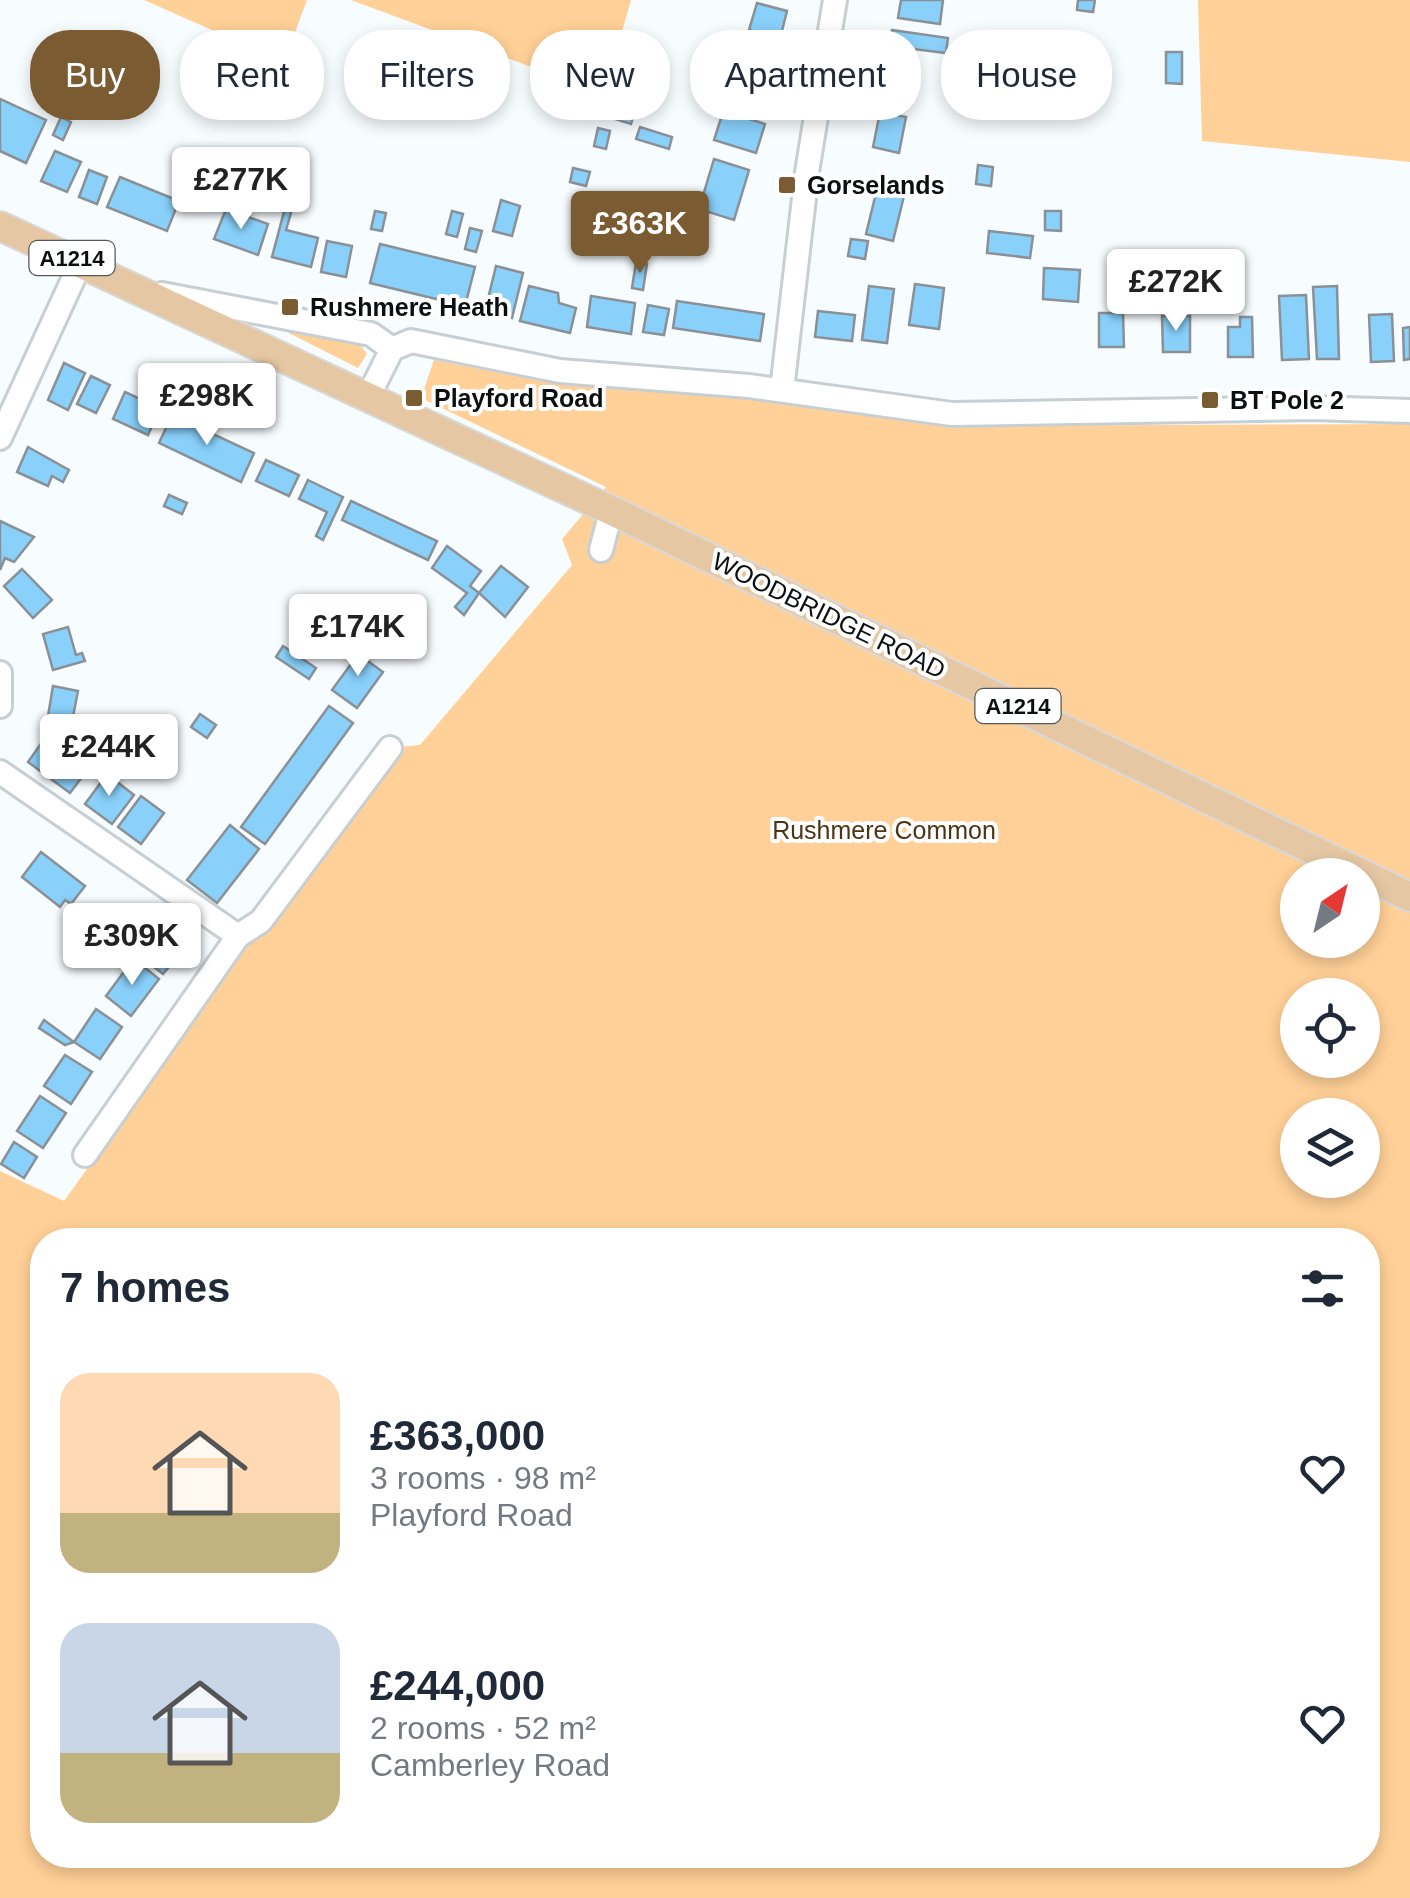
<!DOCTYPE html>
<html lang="en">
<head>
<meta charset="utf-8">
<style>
  :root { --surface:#fff; --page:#f2f2f3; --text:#1f2937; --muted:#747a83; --accent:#7b5b31 }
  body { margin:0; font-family:Arial,sans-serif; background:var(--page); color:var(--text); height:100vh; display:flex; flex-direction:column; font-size:38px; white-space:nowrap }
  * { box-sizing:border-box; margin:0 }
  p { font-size:32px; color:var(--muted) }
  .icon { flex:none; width:55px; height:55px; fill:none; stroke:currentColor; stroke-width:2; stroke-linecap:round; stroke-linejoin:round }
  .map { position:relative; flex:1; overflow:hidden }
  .details { position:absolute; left:30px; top:1228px; width:1350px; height:640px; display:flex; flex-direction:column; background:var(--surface); border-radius:40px; box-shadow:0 5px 15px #0003 }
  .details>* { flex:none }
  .top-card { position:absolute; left:30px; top:30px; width:1350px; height:90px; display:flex; gap:20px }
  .needle { width:65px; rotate:35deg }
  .controls { position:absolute; left:1280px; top:858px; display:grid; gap:20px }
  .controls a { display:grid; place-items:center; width:100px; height:100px; border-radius:50%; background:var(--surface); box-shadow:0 5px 15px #0003; font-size:50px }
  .price { position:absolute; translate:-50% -85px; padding:0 22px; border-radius:10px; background:#fff; color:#222; font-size:32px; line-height:65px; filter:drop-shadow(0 2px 5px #0008) }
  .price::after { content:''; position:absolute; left:50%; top:60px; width:30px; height:22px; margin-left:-15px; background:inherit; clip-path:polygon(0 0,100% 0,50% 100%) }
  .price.active { background:var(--accent); color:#fff }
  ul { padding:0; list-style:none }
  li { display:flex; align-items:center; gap:30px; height:250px; padding:0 30px }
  li span { display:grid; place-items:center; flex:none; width:280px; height:200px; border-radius:30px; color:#555 }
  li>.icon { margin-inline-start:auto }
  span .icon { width:120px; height:120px; fill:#fffc; stroke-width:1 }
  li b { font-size:42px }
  h2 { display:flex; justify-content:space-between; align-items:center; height:120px; padding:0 30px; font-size:42px }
  .tag { padding:0 35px; border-radius:40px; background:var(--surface); box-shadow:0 5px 15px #0003; font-size:35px; line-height:90px }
  .tag.active { background:var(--accent); color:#fff }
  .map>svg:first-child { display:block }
  .green { fill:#ffd097; fill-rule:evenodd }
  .building { fill:#89d0fb; stroke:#8a9196; stroke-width:2.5 }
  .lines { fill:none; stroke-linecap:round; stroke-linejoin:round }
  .minor-casing { stroke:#c7cfd3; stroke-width:28 }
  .major-casing { stroke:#d8d9d9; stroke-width:32 }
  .minor { stroke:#fff; stroke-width:22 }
  .major { stroke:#e5c7a3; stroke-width:28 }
  .poi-dot { fill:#7b5b31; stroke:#fff; stroke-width:4 }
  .labels { text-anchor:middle; stroke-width:8; stroke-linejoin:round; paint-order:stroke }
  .shield { fill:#fff; stroke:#555758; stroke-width:2.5 }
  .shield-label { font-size:22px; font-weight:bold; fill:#0c0f10 }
  .poi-label { font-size:25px; font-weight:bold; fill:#0c0f10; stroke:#fff; text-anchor:start }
  .street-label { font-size:25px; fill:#0c0f10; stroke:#fff }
  .park-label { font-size:25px; fill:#4d3514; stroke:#fff }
</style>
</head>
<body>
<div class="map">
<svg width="1410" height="1898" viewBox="0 0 1410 1898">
  <rect width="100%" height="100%" fill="#f7fcff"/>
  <g class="green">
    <polygon points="144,0 307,0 284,62"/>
    <polygon points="351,0 631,0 604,94"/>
    <polygon points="1198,0 1410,0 1410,162 1202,141"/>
    <polygon points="277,327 359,343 367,354 358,368"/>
    <path d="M434,360L564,385L747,397L954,426L1410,424V1898H0V1171L64,1201L246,948L261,921L390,748L420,745L572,565L562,539L606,487L421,398ZM1298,875H1362V940H1298ZM1298,995H1362V1060H1298ZM1298,1115H1362V1180H1298ZM42,1240H1368V1855H42Z"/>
  </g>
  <g class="building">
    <polygon points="901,0 943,0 940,24 898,18"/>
    <polygon points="1078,0 1095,0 1093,12 1077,10"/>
    <polygon points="757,3 787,11 780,39 749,30"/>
    <polygon points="892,30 948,38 946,53 889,46"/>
    <polygon points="743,38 780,49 772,76 736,65"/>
    <polygon points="1166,52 1182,52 1182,84 1166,83"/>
    <polygon points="886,54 913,58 906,105 880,99"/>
    <polygon points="737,76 773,87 765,114 729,103"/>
    <polygon points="616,80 642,87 631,124 605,116"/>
    <polygon points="703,94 722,100 719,110 700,104"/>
    <polygon points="0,99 46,120 26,163 0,151"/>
    <polygon points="727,112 765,124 756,153 714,140 722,115"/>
    <polygon points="880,112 906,117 899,153 873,147"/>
    <polygon points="61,117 71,122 63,140 53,135"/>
    <polygon points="640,127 672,137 669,149 636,139"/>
    <polygon points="598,128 610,131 606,149 594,146"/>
    <polygon points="55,151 81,162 67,192 41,181"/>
    <polygon points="714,159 749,170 734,220 699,209"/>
    <polygon points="978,165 993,167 991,186 976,184"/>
    <polygon points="573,168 590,172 586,186 570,182"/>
    <polygon points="89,170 107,177 97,204 79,197"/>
    <polygon points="120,177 179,201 167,231 107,207"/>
    <polygon points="877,189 904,196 893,241 866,234"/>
    <polygon points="501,200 520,206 512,236 493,231"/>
    <polygon points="286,204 293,206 286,230 318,238 311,267 272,257"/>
    <polygon points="226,209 268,224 258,255 214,239"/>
    <polygon points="375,211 386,213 382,231 371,229"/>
    <polygon points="452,211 463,214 457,237 446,234"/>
    <polygon points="1045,211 1061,211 1061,231 1045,230"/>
    <polygon points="470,228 482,231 476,252 465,249"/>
    <polygon points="989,231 1033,236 1030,258 987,253"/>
    <polygon points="851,239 868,241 865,259 848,256"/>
    <polygon points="327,241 352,246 346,277 321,272"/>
    <polygon points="380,244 475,267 465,306 370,283"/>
    <polygon points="1166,260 1167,289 1151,289 1151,261"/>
    <polygon points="636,262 647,264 643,290 632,288"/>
    <polygon points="496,266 523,273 512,318 485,311"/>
    <polygon points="1044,268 1080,270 1078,302 1043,299"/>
    <polygon points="915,284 944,288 939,329 909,325"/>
    <polygon points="529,286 558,293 559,303 576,308 570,333 520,321"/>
    <polygon points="869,286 894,289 887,343 862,340"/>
    <polygon points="1337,286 1339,359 1317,359 1313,287"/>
    <polygon points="1306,295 1309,359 1282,360 1279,296"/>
    <polygon points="591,296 635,303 631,334 587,327"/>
    <polygon points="677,301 764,314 760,341 673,328"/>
    <polygon points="648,305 669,309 664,335 643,332"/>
    <polygon points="818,311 855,315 852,341 815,337"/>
    <polygon points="1099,313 1123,313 1124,347 1099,347"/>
    <polygon points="1392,314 1394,361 1371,362 1369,315"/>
    <polygon points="1162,316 1190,316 1190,352 1163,352"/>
    <polygon points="1240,317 1252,317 1253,357 1228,357 1228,327 1240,327"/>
    <polygon points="1410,327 1410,359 1404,360 1403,328"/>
    <polygon points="64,363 85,373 68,410 48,400"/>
    <polygon points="91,376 110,385 96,413 77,404"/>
    <polygon points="125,392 160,408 148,435 113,419"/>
    <polygon points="172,415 254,453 241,482 159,443"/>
    <polygon points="28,447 69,470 63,482 52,476 48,486 17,472"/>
    <polygon points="266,460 299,475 289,496 256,481"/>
    <polygon points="308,480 343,497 323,540 316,536 327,512 299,499"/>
    <polygon points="169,495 187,503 182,514 164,506"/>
    <polygon points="351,501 437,541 428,560 342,520"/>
    <polygon points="0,521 34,537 14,562 5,558 0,570"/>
    <polygon points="447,546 481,571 470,586 479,593 464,615 455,607 467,593 432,568"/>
    <polygon points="501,566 528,587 505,617 479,593"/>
    <polygon points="22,569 52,600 33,618 4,586"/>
    <polygon points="68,627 76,655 82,653 85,661 53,670 43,634"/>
    <polygon points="365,645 370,652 365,659 383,672 357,708 332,690"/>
    <polygon points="283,646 316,668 309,679 276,657"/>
    <polygon points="53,686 78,691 70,732 46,728"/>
    <polygon points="329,706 353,723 265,844 241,827"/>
    <polygon points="200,714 216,725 207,738 191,727"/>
    <polygon points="45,738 88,769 70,793 28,762"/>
    <polygon points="107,774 134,795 112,824 85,804"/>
    <polygon points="141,796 164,813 141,844 118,827"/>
    <polygon points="230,825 259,849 217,903 187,880"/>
    <polygon points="41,852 85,886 71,904 65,900 60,907 22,877"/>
    <polygon points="149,934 178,956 163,974 135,952"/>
    <polygon points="139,963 159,979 131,1016 106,996 129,965"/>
    <polygon points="96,1009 122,1027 100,1059 74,1042"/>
    <polygon points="44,1020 74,1042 65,1045 39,1028"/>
    <polygon points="65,1055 92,1072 71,1104 44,1086"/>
    <polygon points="40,1096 66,1113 43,1148 17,1131"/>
    <polygon points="14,1142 37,1157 24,1178 1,1164"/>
  </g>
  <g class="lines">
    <defs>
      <g id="minor">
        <polyline points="162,294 371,334 392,349"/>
        <polyline points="782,390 807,172 835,0"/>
        <polyline points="368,397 392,349 411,341 560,371 749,386 952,414 1313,408 1410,411"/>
        <polyline points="0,438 81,262"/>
        <polyline points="601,550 611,512"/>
        <polyline points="0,673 0,706"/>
        <polyline points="0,772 238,936"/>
        <polyline points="85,1155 238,936 261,921 390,748"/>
      </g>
      <polyline id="major" points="0,226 625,517 1410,897"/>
    </defs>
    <use href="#minor" class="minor-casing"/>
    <use href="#major" class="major-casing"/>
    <use href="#minor" class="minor"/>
    <use href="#major" class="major"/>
  </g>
  <g class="poi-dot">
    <rect x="777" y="175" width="20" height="20" rx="5"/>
    <rect x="280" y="297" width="20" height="20" rx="5"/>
    <rect x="404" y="388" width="20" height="20" rx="5"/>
    <rect x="1200" y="390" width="20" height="20" rx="5"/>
  </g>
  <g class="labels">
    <g class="shield">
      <rect x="29.5" y="241" width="85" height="34" rx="8"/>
      <rect x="975.5" y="689" width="85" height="34" rx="8"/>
    </g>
    <g class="shield-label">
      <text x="72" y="266">A1214</text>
      <text x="1018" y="714">A1214</text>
    </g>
    <g class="poi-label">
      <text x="807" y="194">Gorselands</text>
      <text x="310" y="316">Rushmere Heath</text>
      <text x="434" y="407">Playford Road</text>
      <text x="1230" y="409">BT Pole 2</text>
    </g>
    <g class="street-label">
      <text transform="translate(829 615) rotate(26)" y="9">WOODBRIDGE ROAD</text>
    </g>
    <g class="park-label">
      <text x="884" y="839">Rushmere Common</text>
    </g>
  </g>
</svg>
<div class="controls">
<a><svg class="needle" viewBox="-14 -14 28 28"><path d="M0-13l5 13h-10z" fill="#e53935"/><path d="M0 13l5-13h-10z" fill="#747a83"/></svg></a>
<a><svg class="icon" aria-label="locate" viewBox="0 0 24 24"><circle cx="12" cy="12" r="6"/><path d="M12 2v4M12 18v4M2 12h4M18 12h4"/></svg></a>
<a><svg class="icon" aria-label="layers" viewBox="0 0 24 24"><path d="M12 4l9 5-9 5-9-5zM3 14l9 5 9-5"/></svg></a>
</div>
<b class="price" style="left:241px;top:232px">£277K</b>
<b class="price active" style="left:640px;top:276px">£363K</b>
<b class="price" style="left:1176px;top:334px">£272K</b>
<b class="price" style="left:207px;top:448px">£298K</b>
<b class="price" style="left:358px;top:679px">£174K</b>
<b class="price" style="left:109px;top:799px">£244K</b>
<b class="price" style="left:132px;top:988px">£309K</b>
<div class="top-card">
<a class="tag active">Buy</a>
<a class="tag">Rent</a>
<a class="tag">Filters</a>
<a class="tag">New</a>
<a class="tag">Apartment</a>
<a class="tag">House</a>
</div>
<section class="details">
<h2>7 homes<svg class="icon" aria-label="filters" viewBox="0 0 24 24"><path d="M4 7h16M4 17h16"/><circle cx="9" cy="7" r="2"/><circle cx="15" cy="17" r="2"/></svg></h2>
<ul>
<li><span style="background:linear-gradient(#ffd9b3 70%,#c2b280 0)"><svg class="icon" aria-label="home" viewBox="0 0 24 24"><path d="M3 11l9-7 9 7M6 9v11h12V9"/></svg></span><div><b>£363,000</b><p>3 rooms · 98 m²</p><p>Playford Road</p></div><svg class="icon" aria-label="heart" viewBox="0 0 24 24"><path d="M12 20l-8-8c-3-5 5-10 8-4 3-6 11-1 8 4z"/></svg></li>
<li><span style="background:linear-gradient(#c9d6e8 65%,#c2b280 0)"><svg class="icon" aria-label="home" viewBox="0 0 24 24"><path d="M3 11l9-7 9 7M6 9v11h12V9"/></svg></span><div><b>£244,000</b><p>2 rooms · 52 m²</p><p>Camberley Road</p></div><svg class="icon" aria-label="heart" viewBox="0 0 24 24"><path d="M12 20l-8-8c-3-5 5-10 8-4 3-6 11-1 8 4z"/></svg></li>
</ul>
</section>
</div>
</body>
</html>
